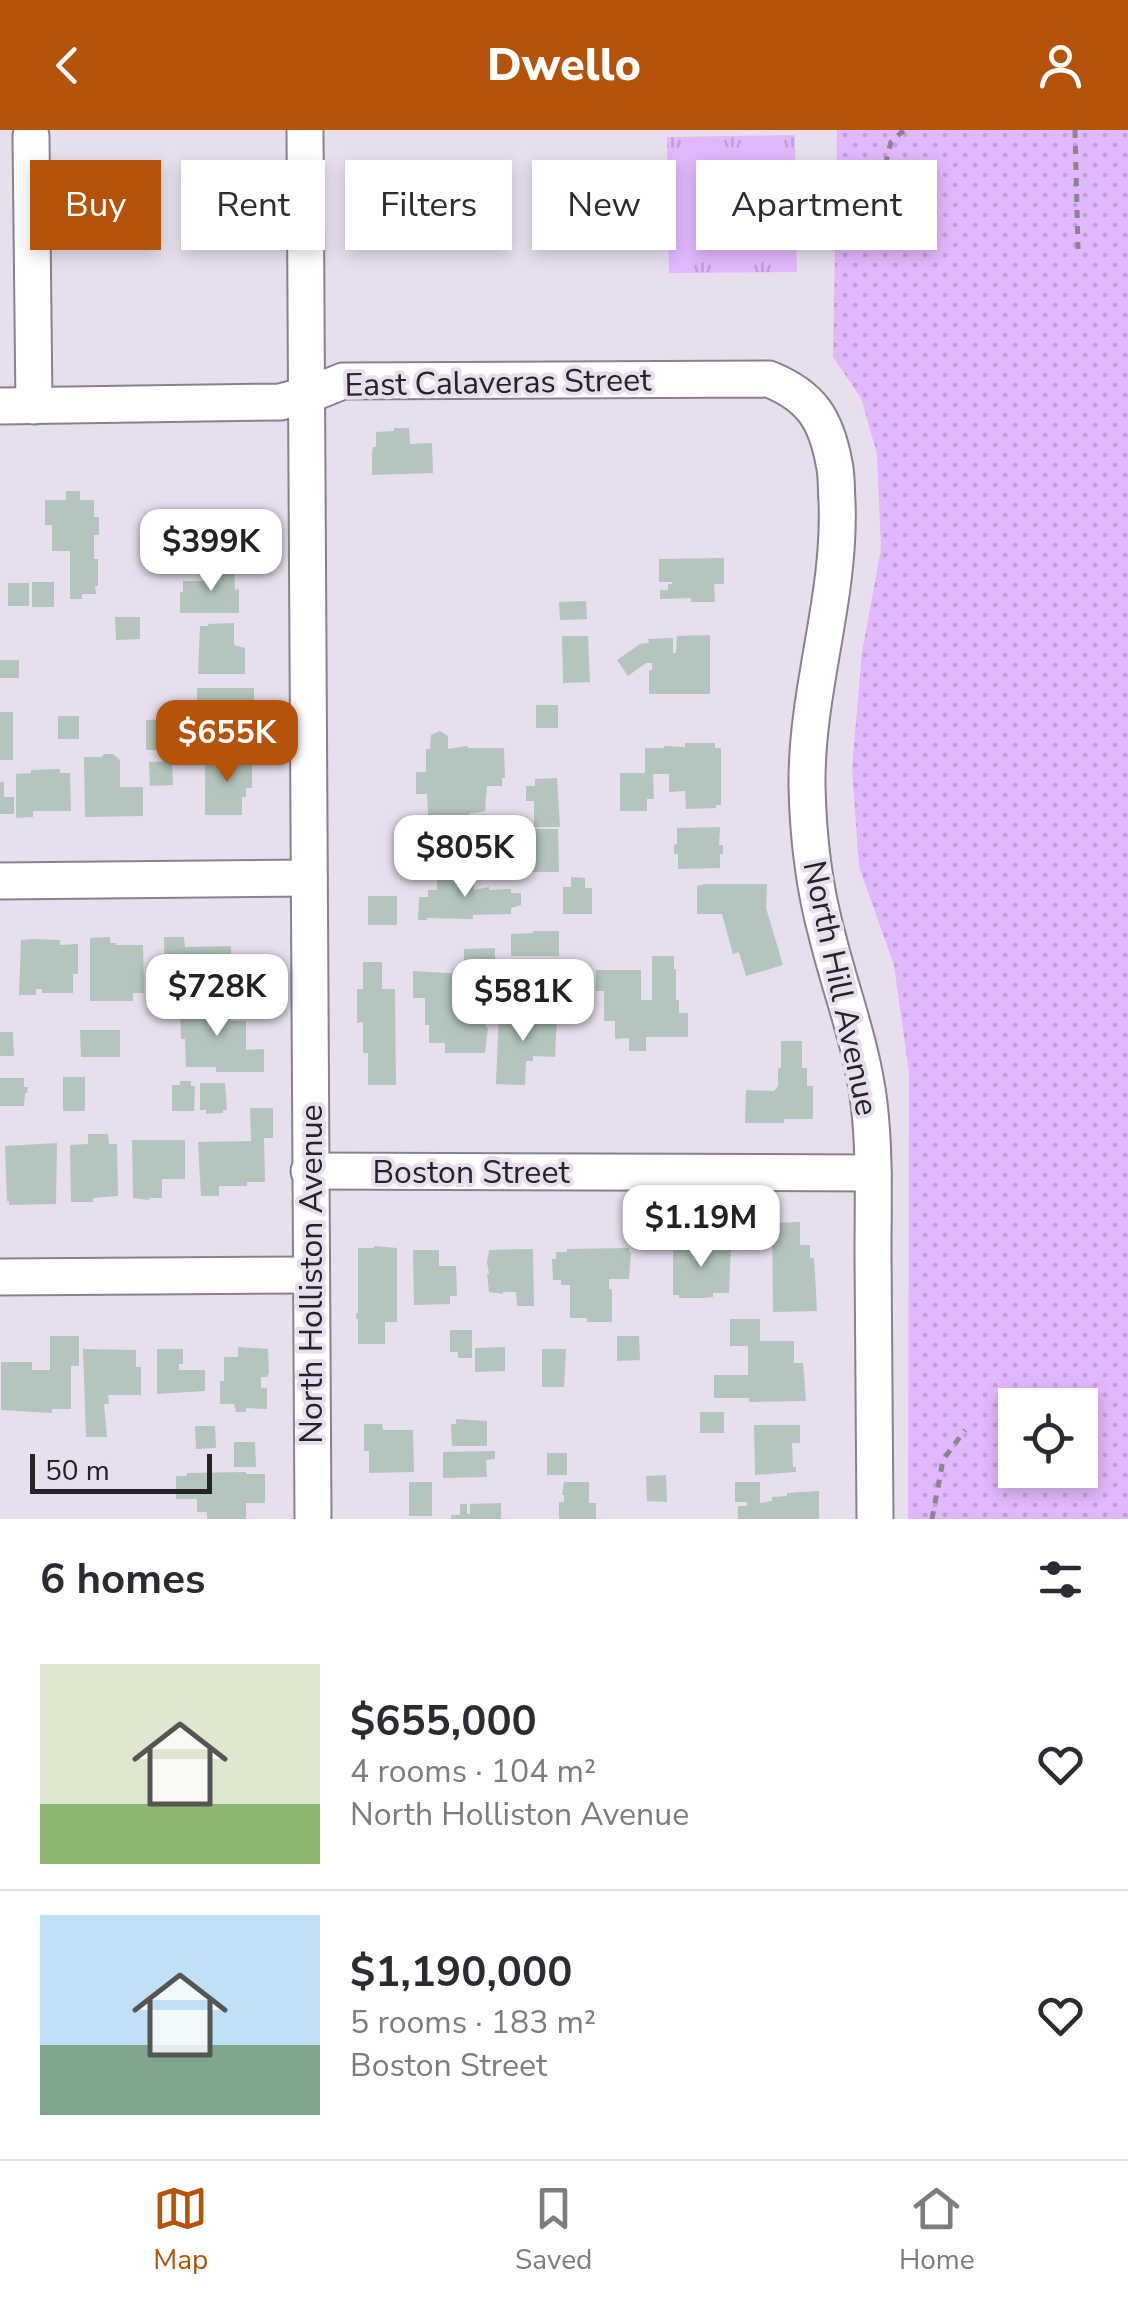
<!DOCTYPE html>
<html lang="en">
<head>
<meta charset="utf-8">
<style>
  :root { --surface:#fff; --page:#f7f7f7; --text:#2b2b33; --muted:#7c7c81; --line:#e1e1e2; --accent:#b45309 }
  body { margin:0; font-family:"Nunito Sans",sans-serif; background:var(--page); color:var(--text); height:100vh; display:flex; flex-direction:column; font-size:38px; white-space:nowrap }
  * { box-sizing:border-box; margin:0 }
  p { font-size:32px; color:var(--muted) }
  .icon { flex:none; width:55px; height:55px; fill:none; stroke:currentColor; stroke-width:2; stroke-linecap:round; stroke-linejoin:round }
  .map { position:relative; height:1389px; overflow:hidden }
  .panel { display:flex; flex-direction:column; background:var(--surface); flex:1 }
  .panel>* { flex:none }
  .guide { position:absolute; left:30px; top:30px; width:1070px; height:90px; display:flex; gap:20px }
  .buttons { position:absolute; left:998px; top:1258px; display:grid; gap:20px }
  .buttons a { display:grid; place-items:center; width:100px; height:100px; border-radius:0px; background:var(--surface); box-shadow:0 5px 15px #0003; font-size:50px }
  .scale { position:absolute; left:30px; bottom:25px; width:182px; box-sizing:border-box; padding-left:10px; border:5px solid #262228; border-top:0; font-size:28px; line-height:35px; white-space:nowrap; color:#262228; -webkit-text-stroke:8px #e7dfed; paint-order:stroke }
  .price { position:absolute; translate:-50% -85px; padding:0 22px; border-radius:20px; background:#fff; color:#222; font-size:32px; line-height:65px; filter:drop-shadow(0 2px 5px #0008) }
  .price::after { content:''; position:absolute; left:50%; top:60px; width:30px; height:22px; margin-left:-15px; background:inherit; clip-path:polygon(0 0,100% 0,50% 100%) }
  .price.current { background:var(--accent); color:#fff }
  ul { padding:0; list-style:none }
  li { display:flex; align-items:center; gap:30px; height:250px; padding:0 40px }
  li+li { border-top:2px solid var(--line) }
  li span { display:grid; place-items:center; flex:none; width:280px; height:200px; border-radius:0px; color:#555 }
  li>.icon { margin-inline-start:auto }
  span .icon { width:120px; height:120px; fill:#fffc; stroke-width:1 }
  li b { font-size:42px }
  h2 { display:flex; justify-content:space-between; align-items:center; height:120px; padding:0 40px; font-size:42px }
  .tag { padding:0 35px; border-radius:0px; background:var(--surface); box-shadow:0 5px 15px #0003; font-size:35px; line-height:90px }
  .tag.current { background:var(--accent); color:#fff }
  header { display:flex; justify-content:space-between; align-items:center; height:130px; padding:0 40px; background:var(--accent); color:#fff; font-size:45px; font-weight:800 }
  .menu { display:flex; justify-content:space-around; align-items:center; height:140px; border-top:2px solid var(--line); background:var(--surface); font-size:28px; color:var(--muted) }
  .menu a { display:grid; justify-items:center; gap:5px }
  .menu .current { color:var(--accent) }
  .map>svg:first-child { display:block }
  .grass { fill:url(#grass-dots); fill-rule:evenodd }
  .park { fill:url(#park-tufts) }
  .garden { fill:#e2b8fc }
  .building { fill:#b3c5bd }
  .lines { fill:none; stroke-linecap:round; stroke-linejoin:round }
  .minor-casing { stroke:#89818e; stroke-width:39 }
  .path { stroke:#8b858f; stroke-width:5; stroke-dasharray:8 8; stroke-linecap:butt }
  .minor { stroke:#fff; stroke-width:35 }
  .labels { text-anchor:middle; stroke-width:8; stroke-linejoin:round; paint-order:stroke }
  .street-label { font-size:32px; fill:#262228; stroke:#e7dfed }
</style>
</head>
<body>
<header><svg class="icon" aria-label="back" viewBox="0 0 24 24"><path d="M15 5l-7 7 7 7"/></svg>Dwello<svg class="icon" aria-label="person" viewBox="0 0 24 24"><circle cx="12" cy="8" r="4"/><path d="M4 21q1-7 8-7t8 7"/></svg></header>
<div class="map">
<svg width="1128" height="1389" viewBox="0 0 1128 1389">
  <defs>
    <pattern id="grass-dots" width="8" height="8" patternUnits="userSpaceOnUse" patternTransform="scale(2.5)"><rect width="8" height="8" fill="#e2b8fc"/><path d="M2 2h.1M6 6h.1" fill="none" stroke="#c29ed8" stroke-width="1.8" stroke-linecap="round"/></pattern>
    <pattern id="park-tufts" width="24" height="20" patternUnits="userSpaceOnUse" patternTransform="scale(2.5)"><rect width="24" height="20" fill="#e2b8fc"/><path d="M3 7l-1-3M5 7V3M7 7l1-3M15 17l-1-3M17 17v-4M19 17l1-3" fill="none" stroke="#c29ed8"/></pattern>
  </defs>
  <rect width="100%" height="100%" fill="#e7dfed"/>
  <path class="grass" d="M837,0H1128V1389H908L909,943L894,835L859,737L852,638L862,522L881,419L877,324L861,268L833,227ZM1015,1275H1080V1340H1015Z"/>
  <polygon class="park" points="795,5 797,142 669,143 667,7"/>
  <g class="garden">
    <polygon points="779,27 781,115 740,116 739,28"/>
    <polygon points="712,28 714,116 674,117 672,29"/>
  </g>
  <g class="building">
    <polygon points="394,298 409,298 410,314 432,313 433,343 372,345 372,324 373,317 376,317 376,302 394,301"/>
    <polygon points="66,361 80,361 80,370 94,370 94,387 99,387 99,405 94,405 94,429 98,429 98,456 95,456 96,464 82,464 82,469 70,469 70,421 52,421 52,395 45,395 45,370 66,370"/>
    <rect x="211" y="406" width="24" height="22"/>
    <polygon points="724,428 724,454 714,454 715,472 691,472 691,468 660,469 660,460 668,460 668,454 672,454 672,452 659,452 659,429"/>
    <polygon points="234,439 235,460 239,459 239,483 180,483 180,462 183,462 183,451 204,451 203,444 215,444 215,440"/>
    <rect x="32" y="452" width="22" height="25"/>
    <rect x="8" y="453" width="21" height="23"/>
    <polygon points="586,471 587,489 560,490 559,472"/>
    <polygon points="115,487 140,487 140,509 116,510"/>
    <polygon points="234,493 234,515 245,518 245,544 198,544 200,496 208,496 208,494"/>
    <polygon points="710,505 710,564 649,564 649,540 652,540 652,533 646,533 628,546 617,530 640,514 649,513 648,509 673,508 673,523 676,523 677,506"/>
    <polygon points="562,506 588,506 590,552 563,553"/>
    <rect x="0" y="530" width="19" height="18"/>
    <polygon points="197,558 254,558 254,578 249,578 247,585 248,611 197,611"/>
    <rect x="536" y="575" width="22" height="23"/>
    <rect x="0" y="582" width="13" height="48"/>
    <rect x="58" y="586" width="21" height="23"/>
    <polygon points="173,589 174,620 146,620 146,590"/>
    <polygon points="440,601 448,606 448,619 467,616 469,618 504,618 505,648 502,648 502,656 487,656 485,681 469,684 469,687 446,687 446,698 429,698 427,664 416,664 416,642 426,642 426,619 430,619 431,605"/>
    <polygon points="685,613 715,613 715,618 721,618 721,675 716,675 716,678 686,679 685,661 669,662 669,644 653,644 654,669 647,669 647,681 620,681 620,643 645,643 645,618 664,618 664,616 685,617"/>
    <polygon points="104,624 113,624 120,630 120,657 143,657 143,686 85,687 84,627 101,627"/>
    <polygon points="252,627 252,658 246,658 246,667 242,667 242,685 205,685 205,628"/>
    <polygon points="172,631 173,655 150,656 149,632"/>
    <polygon points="60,639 60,643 70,643 71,681 33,681 33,687 16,688 16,644 31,643 31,640"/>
    <polygon points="557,648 560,697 534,697 534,671 526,671 526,656 535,656 535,649"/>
    <polygon points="0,652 4,652 4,667 14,667 14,684 0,684"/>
    <polygon points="720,697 719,715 723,715 723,724 720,724 720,738 678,739 678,724 674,724 674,715 677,714 677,698"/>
    <polygon points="527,699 558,699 559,742 528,742"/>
    <polygon points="431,701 461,701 462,723 432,724"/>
    <polygon points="474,744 474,760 489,757 489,760 511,759 511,763 521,763 521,775 511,778 511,784 473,785 473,789 427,788 427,790 418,790 419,767 428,767 428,760 437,760 437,745"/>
    <polygon points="571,747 585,748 585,758 592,758 592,784 563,784 563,757 571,757"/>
    <polygon points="705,754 767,754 766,778 783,835 746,846 739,822 733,824 722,784 697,784 697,756"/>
    <rect x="368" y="766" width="29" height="29"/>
    <polygon points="533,801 559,801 559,826 511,826 511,804 533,803"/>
    <polygon points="110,807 110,813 116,813 116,815 143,815 144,863 133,863 133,871 90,871 90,808"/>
    <polygon points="164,807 184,807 185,817 231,816 232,860 221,860 221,856 165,857"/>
    <polygon points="36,809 60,810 60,815 78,814 78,844 73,844 73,863 42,863 42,859 36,859 36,865 19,865 21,810"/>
    <polygon points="495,818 495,846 484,846 484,857 475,857 476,883 486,883 486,898 488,897 485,923 445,923 445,913 429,913 429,895 425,895 425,868 413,868 413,841 464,844 464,819"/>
    <polygon points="652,826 674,826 674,839 676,839 676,870 679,870 679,883 688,883 688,907 646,907 646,921 629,921 629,908 615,909 615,891 604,891 604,861 596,861 596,840 641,840 641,870 652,870"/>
    <rect x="235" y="830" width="27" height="30"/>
    <polygon points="363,832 382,832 382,859 395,859 396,955 368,955 368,923 363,923 363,892 357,893 357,859 363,859"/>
    <polygon points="180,872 230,872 230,891 246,891 246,920 264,919 264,942 216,942 216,937 186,937 185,909 181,909"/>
    <polygon points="499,882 557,887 555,927 533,926 533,931 526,931 525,955 496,954"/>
    <polygon points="80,900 120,900 120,927 81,927"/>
    <polygon points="0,902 13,902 14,926 0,926"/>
    <polygon points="781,911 802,911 802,938 807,938 807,956 813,956 813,989 784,989 784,993 745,993 746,960 774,961 778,956 778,938 781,938"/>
    <rect x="63" y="947" width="22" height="34"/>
    <polygon points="0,948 24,948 24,957 28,957 27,963 25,963 24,976 0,976"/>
    <polygon points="180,951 191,951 191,956 195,956 194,981 172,981 172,955 180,955"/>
    <polygon points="200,953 225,953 227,980 223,980 223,983 206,984 206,980 200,980"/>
    <polygon points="250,978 273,978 273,1008 264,1008 265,1052 247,1052 247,1056 219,1056 219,1066 201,1066 198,1012 251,1011"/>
    <polygon points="88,1004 108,1004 109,1014 117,1014 118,1066 93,1068 93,1072 71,1072 70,1015 88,1014"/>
    <polygon points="132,1010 185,1010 185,1049 162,1049 162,1068 149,1068 149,1070 133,1068"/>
    <polygon points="57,1013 56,1074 9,1075 9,1071 7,1071 5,1016"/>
    <polygon points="800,1092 800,1115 810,1115 810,1128 814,1128 817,1181 773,1182 772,1093"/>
    <polygon points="731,1114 729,1163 713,1163 713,1167 704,1168 679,1168 679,1165 673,1165 673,1115"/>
    <polygon points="374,1116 397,1118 397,1192 385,1192 385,1214 358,1214 358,1189 356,1189 356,1183 358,1183 358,1118 374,1118"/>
    <polygon points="629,1118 629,1122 631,1122 629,1149 609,1149 609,1159 612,1159 612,1192 587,1192 587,1188 570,1188 570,1155 561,1155 561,1150 553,1150 552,1129 556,1129 556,1122 567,1122 567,1119"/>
    <polygon points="533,1119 534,1176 517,1176 516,1162 503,1162 503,1164 489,1162 487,1144 489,1144 487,1132 489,1120"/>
    <polygon points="413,1120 439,1120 439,1136 456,1136 457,1166 450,1166 450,1174 414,1175"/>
    <polygon points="730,1189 760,1189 760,1211 794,1211 794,1233 803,1233 806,1271 749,1272 749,1268 714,1268 714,1245 748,1245 748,1216 730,1216"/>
    <polygon points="450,1200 472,1200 472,1228 458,1228 458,1222 450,1222"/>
    <polygon points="50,1206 79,1206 79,1236 71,1236 71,1279 52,1279 52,1283 1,1280 1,1232 32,1232 32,1240 50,1240"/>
    <polygon points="617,1206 639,1206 640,1230 617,1231"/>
    <polygon points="238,1217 268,1219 269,1243 267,1247 261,1247 261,1258 267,1258 267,1279 246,1278 246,1282 236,1282 234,1274 220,1274 220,1251 224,1251 224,1227 238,1227"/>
    <polygon points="505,1217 505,1241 475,1242 475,1218"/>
    <polygon points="83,1219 136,1220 136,1237 141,1237 141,1265 108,1265 109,1274 104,1274 107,1307 86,1307"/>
    <polygon points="157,1219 183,1219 183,1234 179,1234 179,1240 205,1240 205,1261 157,1264"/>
    <polygon points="542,1219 566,1219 564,1257 542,1257"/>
    <rect x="700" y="1282" width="24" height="21"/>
    <polygon points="456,1289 487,1291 487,1316 452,1316 451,1294 456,1294"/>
    <polygon points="364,1294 382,1294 383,1300 413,1300 414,1342 369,1343 369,1321 364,1321"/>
    <polygon points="754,1295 800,1295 800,1313 792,1313 793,1337 796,1337 796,1342 755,1345"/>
    <polygon points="195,1296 215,1296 216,1318 196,1319"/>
    <polygon points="234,1312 255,1312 256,1337 234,1337"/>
    <polygon points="495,1321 495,1329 486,1330 487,1347 443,1348 443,1322"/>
    <rect x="547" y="1323" width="20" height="22"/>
    <polygon points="246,1342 246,1344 265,1344 265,1373 246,1373 246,1389 207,1389 207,1382 197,1382 197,1369 176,1369 176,1346 187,1346 187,1343"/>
    <polygon points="666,1345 667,1372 647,1371 646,1346"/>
    <rect x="409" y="1352" width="23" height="34"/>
    <polygon points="564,1352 589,1352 589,1373 596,1373 596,1389 559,1389 559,1372 564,1372 564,1365 562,1365"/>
    <polygon points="735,1352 760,1352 760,1373 772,1371 772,1367 787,1366 787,1363 819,1361 819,1389 738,1389 738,1376 747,1376 747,1372 735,1372"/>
    <polygon points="501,1373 501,1389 451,1389 451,1385 460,1385 460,1374 467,1374 467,1384 470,1384 470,1374"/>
  </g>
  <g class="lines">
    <defs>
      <g id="minor">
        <polyline points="305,0 313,1389"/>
        <polyline points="31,6 34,276"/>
        <path d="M0,276L280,272L308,265L343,251L769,249C811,266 826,289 834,333C837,345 836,359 837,371C841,468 806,559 807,656C808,706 814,757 827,805C841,862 862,915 869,973C875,1023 873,1075 873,1124C874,1213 874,1301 875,1389"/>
        <polyline points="0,751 309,748"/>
        <polyline points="309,1041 873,1043"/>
        <polyline points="0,1147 311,1145"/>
      </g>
    </defs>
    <use href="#minor" class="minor-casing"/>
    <g class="path">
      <polyline points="1075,0 1078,119"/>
      <polyline points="888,98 885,36 891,12 904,0"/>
      <polyline points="932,1389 943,1330 965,1300"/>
    </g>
    <use href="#minor" class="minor"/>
  </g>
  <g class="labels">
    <g class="street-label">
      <text transform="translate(498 252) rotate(-1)" y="11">East Calaveras Street</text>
      <text transform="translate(841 858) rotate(78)" y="11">North Hill Avenue</text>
      <text x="471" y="1053">Boston Street</text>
      <text transform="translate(311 1144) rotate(-90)" y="11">North Holliston Avenue</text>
    </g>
  </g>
</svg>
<div class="buttons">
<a><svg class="icon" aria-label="locate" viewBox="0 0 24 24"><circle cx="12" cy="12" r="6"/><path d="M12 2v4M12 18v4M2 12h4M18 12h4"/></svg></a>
</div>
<div class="scale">50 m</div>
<b class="price" style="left:211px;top:464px">$399K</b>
<b class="price current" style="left:227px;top:655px">$655K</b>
<b class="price" style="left:465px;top:770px">$805K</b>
<b class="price" style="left:217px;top:909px">$728K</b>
<b class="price" style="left:523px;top:914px">$581K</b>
<b class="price" style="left:701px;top:1140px">$1.19M</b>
<div class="guide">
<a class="tag current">Buy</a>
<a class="tag">Rent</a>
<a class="tag">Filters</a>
<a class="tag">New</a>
<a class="tag">Apartment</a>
</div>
</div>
<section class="panel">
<h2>6 homes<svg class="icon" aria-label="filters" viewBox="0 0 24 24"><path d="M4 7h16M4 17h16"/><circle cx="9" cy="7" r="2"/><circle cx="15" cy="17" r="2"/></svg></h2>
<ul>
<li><span style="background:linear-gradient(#dfe7d0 70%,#8fb573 0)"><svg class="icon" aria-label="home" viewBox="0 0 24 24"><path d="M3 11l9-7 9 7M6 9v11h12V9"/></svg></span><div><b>$655,000</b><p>4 rooms · 104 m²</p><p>North Holliston Avenue</p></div><svg class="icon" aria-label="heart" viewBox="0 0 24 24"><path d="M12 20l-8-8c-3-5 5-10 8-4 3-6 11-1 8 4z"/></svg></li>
<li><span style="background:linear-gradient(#bfe0f5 65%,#7fa58c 0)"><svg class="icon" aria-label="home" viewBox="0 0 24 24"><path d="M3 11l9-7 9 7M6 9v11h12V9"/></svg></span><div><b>$1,190,000</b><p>5 rooms · 183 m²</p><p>Boston Street</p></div><svg class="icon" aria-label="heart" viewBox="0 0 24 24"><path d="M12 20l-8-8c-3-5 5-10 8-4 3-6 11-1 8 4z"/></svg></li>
</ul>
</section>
<nav class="menu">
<a class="current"><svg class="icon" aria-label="map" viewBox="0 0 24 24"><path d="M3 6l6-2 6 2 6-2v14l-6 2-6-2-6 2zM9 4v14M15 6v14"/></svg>Map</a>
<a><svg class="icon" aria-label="saved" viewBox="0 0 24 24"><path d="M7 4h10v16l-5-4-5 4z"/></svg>Saved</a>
<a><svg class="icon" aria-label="home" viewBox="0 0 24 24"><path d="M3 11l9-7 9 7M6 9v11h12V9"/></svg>Home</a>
</nav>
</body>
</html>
